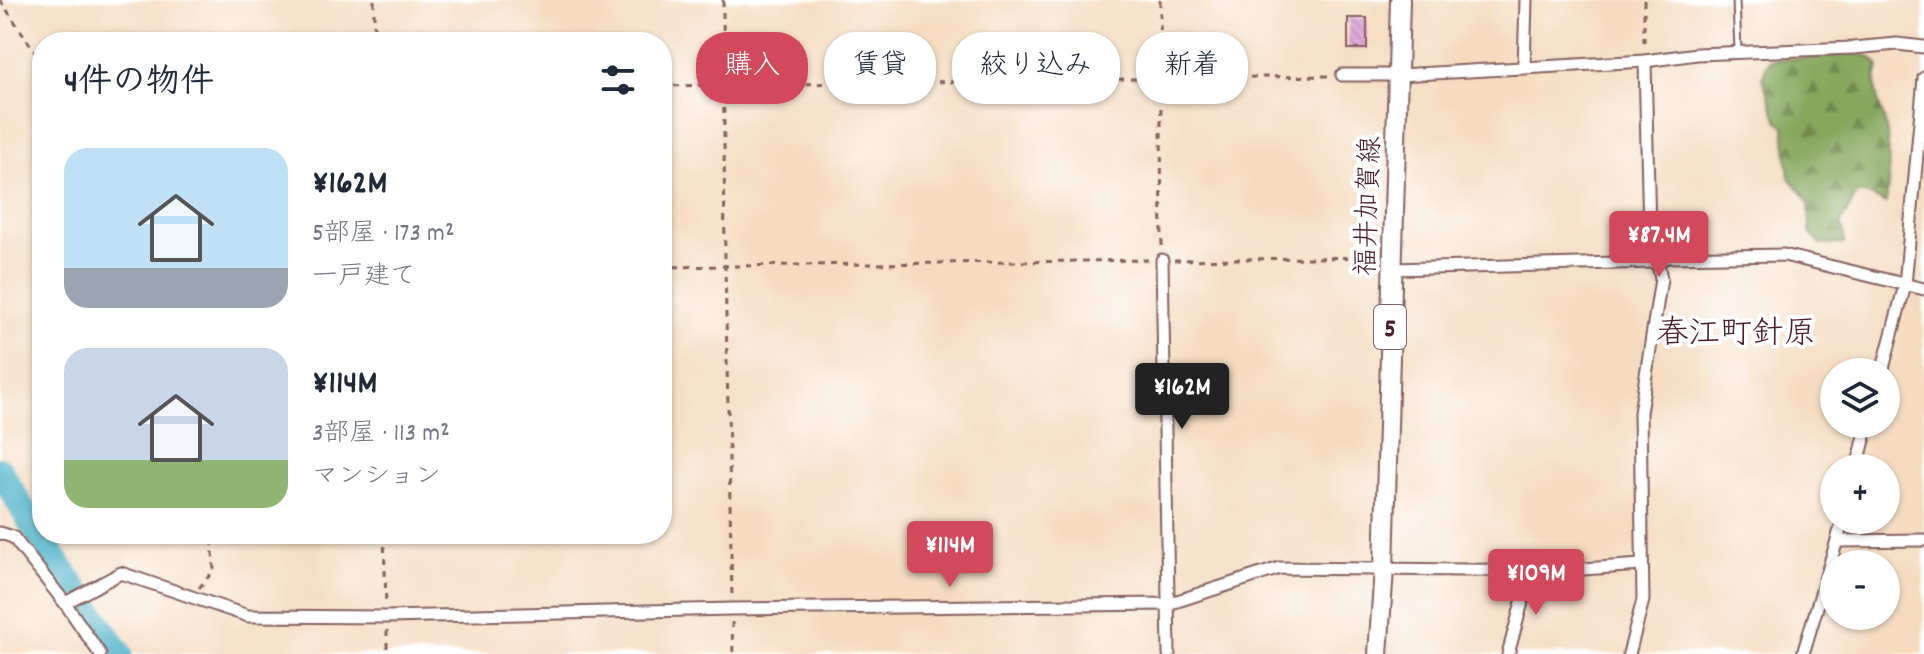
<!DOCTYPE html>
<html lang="ja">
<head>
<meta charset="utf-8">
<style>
  :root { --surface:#fff; --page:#f2f2f3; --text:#1f2937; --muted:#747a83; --accent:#d1495b }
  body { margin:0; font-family:Dekko,"Klee One",sans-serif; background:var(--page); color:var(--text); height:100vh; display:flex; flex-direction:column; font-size:30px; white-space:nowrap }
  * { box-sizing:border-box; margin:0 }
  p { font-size:26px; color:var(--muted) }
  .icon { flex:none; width:44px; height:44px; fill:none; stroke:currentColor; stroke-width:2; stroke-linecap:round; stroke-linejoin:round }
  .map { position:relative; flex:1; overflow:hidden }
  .details { position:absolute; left:32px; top:32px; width:640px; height:512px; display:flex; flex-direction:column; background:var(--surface); border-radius:32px; box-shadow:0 2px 6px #0004 }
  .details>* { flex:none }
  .guide { position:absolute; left:696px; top:32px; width:760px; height:72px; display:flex; gap:16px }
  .buttons { position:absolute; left:1820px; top:358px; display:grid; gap:16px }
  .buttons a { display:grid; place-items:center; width:80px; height:80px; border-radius:50%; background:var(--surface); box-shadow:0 2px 6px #0004; font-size:40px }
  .price { position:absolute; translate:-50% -68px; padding:0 18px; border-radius:8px; background:var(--accent); color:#fff; font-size:26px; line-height:52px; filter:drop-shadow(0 2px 4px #0008) }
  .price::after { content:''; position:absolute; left:50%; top:48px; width:24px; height:18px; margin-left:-12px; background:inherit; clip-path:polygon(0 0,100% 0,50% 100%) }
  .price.on { background:#222; color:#fff }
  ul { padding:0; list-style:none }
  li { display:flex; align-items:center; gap:24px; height:200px; padding:0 32px }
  li span { display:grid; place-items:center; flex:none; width:224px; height:160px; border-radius:24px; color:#555 }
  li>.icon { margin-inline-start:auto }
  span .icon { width:96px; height:96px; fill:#fffc; stroke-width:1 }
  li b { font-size:34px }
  h2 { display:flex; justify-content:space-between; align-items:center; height:96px; padding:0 32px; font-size:34px }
  .pill { padding:0 28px; border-radius:32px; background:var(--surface); box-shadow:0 2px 6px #0004; font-size:28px; line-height:72px }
  .pill.on { background:var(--accent); color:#fff }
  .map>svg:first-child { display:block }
  .forest { fill:url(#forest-firs); stroke:#686444; stroke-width:2 }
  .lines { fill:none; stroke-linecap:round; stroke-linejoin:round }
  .river { stroke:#47afc6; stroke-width:26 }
  .building { fill:url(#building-back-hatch) }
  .service-casing { stroke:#86615f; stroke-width:9 }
  .minor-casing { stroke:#86615f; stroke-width:15 }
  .primary-casing { stroke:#86615f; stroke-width:22 }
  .path { stroke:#86615f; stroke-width:3; stroke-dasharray:6 6; stroke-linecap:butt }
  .service { stroke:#fff; stroke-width:5 }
  .minor { stroke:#fff; stroke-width:11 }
  .primary { stroke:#fff; stroke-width:18 }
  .labels { text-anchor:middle; stroke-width:8; stroke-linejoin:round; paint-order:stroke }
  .shield { fill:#fff; stroke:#80626b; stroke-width:2 }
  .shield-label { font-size:26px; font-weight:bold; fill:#4a1f2b }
  .street-label { font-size:28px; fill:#4a1f2b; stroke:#fff }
  .quarter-label { font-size:32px; fill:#4a1f2b; stroke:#fff }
</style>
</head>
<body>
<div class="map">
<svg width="1924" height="654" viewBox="0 0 1924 654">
  <defs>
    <pattern id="forest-firs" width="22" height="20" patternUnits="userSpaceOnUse" patternTransform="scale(2)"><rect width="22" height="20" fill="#86a85d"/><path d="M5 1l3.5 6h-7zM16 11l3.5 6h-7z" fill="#70884d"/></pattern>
    <pattern id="building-back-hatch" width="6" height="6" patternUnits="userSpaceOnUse" patternTransform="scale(2)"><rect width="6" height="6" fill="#db9ed7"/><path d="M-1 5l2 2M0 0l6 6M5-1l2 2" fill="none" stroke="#b480af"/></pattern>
  </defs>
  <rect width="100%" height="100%" fill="#fff"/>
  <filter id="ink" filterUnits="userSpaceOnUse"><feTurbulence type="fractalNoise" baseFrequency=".0125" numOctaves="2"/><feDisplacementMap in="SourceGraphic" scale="16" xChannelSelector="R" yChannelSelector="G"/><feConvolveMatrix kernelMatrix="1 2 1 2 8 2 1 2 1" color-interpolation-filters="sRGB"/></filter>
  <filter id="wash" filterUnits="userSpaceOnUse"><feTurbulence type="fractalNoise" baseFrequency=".006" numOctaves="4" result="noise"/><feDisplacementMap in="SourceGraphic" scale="32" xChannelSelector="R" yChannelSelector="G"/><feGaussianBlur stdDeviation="1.8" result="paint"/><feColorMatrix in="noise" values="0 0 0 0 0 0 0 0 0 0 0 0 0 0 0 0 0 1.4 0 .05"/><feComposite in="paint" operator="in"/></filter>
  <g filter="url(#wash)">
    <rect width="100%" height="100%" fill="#f5dcc0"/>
    <path class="forest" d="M1846,54C1861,54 1871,53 1879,67C1869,98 1884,105 1887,134C1890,157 1889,181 1886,204L1869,195L1858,193L1840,224L1844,232V244L1821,245L1810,233L1809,204L1802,192L1789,178L1784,127L1778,122L1762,78L1769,60L1825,57Z"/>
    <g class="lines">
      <polyline class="river" points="0,470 30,522 120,654"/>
    </g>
    <g id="blocks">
      <rect class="building" x="1348" y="18" width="19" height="31"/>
    </g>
  </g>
  <g filter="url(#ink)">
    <use href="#blocks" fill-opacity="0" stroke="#86615f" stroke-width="2"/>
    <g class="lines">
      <defs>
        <polyline id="service" points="1736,0 1738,51"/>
        <g id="minor">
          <polyline points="1524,68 1526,0"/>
          <polyline points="1342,75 1399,75 1645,61 1697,54 1853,48 1897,44 1924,47"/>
          <polyline points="1162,260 1169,654"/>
          <polyline points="1392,269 1652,262 1668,257 1784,255 1924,289"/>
          <polyline points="1882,372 1905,285 1924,78"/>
          <polyline points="1857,468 1868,424"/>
          <polyline points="0,533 13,537 65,603 100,654"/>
          <polyline points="1838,541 1924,540"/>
          <polyline points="65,603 121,573 248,616 387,617 732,609 1168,604 1280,568 1553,571 1642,565"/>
          <polyline points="1508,654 1524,595 1533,570"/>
          <polyline points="1629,654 1643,600 1640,413 1661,279 1654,242 1649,233 1645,61"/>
          <polyline points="1803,654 1843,520"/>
        </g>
        <polyline id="primary" points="1378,654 1384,569 1400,0"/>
      </defs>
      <use href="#service" class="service-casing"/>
      <use href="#minor" class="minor-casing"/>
      <use href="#primary" class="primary-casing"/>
      <g class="path">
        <polyline points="0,0 42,62"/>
        <polyline points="723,0 725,266 732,598"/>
        <polyline points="1160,0 1162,248"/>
        <polyline points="1644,0 1644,48"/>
        <polyline points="374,42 374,0"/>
        <polyline points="662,86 1330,76"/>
        <polyline points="1174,260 1378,257"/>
        <polyline points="662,267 1150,260"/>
        <polyline points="384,534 386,606"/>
        <polyline points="199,588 214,570 212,534"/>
        <polyline points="732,622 733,654"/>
        <polyline points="387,630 387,654"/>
      </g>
      <use href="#service" class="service"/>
      <use href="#minor" class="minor"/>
      <use href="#primary" class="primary"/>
    </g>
  </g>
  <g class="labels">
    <rect class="shield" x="1374" y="305" width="32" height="44" rx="6"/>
    <g class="shield-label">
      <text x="1390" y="336">5</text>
    </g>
    <g class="street-label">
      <text transform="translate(1366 206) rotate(-88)" y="10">福井加賀線</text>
    </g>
    <g class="quarter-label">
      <text x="1736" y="342">春江町針原</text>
    </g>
  </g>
</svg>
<div class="buttons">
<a><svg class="icon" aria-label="layers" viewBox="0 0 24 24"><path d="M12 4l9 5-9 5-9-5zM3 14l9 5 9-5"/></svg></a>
<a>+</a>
<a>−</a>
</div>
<b class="price" style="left:1659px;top:279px">¥87.4M</b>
<b class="price on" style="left:1182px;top:431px">¥162M</b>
<b class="price" style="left:950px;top:589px">¥114M</b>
<b class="price" style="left:1536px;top:617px">¥109M</b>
<div class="guide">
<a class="pill on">購入</a>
<a class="pill">賃貸</a>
<a class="pill">絞り込み</a>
<a class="pill">新着</a>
</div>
<section class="details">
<h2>4件の物件<svg class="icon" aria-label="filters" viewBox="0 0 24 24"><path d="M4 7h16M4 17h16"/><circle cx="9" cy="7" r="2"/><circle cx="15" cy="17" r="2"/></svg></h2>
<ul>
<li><span style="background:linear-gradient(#bfe0f5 75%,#9aa5b1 0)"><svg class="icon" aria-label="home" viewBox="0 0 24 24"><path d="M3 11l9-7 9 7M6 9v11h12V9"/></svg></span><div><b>¥162M</b><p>5部屋 · 173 m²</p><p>一戸建て</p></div></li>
<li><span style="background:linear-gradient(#c9d6e8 70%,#8fb573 0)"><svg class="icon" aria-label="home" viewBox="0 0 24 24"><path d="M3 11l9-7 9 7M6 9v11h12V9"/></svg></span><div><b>¥114M</b><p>3部屋 · 113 m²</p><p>マンション</p></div></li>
</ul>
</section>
</div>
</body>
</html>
